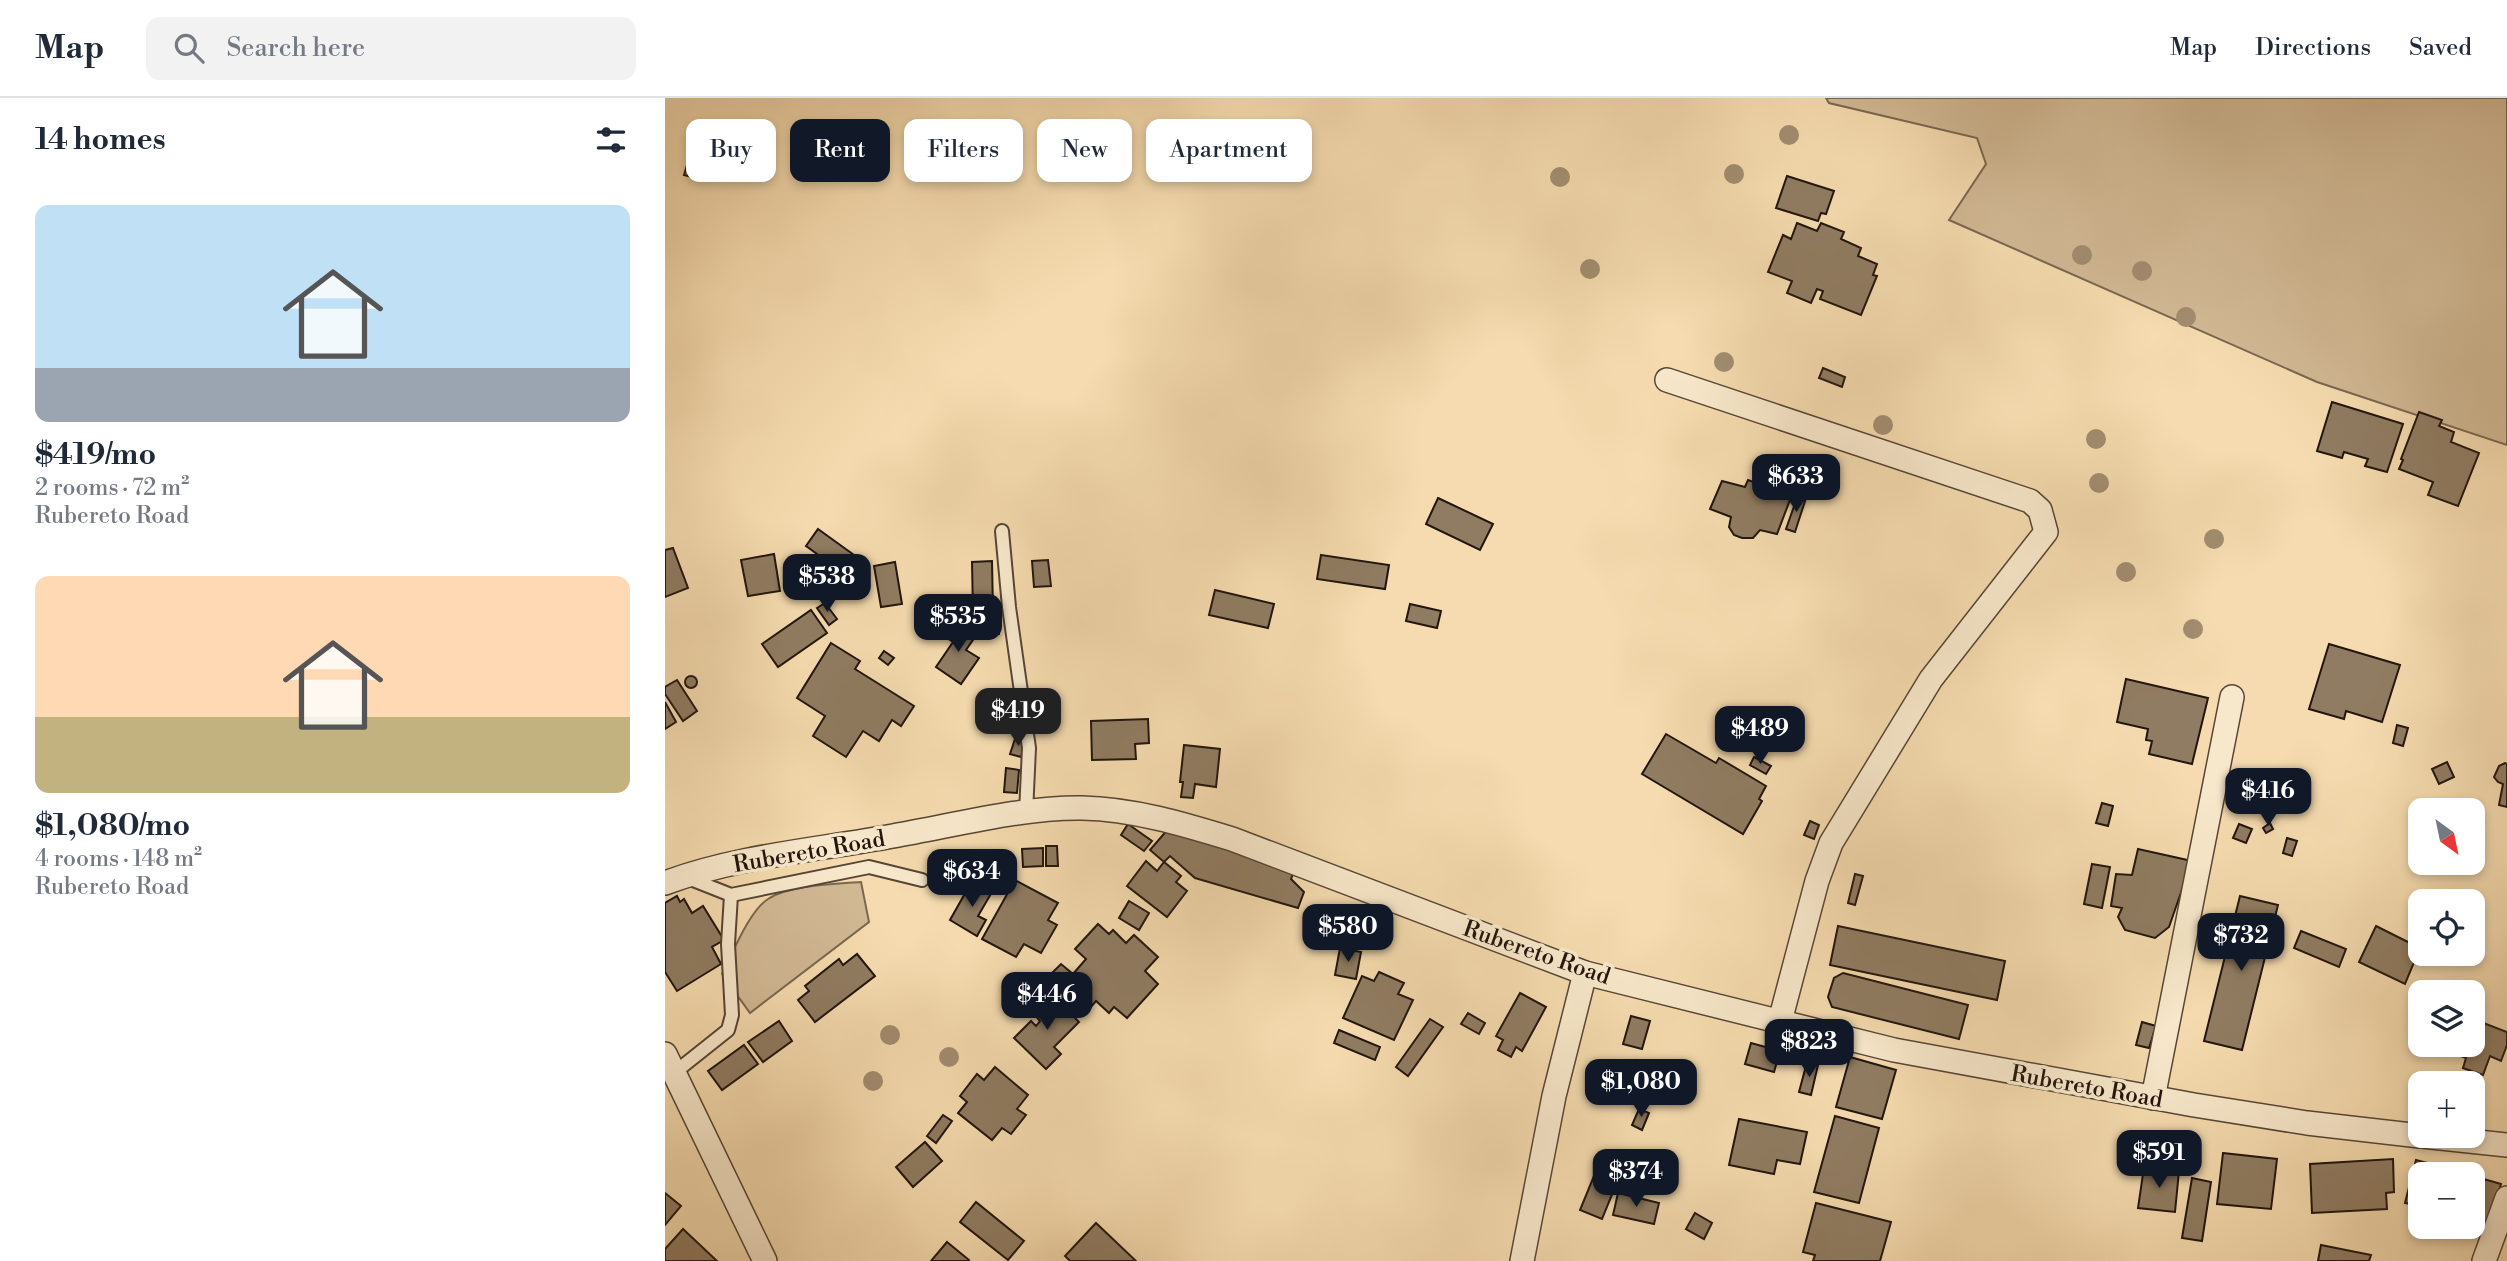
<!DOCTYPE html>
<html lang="en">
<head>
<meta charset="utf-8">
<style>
  :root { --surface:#fff; --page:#f2f2f3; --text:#1f2937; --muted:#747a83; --line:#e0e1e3; --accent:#111827 }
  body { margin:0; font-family:"Libre Bodoni",serif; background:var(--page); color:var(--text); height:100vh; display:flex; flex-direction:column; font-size:26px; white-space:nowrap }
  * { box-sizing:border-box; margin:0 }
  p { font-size:23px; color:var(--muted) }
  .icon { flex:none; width:38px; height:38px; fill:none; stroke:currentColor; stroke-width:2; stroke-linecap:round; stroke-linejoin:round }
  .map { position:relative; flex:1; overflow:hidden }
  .panel { display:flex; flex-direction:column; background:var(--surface); width:665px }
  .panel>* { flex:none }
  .top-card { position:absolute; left:21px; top:21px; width:665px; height:63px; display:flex; gap:14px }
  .needle { width:46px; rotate:147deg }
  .buttons { position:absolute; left:1743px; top:700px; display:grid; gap:14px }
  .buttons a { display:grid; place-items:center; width:77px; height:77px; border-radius:14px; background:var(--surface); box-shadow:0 4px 10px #0003; font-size:35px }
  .price { position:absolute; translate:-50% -60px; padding:0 16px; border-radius:14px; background:var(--accent); color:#fff; font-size:23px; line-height:46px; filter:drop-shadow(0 2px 4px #0008) }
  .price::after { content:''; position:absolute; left:50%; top:42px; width:21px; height:16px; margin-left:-10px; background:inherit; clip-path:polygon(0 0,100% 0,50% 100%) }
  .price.selected { background:#222; color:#fff }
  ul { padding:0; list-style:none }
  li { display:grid; align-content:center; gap:14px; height:371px; padding:0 35px }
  li span { display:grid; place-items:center; height:217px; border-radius:14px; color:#555 }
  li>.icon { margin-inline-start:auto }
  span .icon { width:126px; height:126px; fill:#fffc; stroke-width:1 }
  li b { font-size:30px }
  h2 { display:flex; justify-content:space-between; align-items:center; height:84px; padding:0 35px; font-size:30px }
  .chip { padding:0 24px; border-radius:14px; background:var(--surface); box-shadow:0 4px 10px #0003; font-size:24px; line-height:63px }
  .chip.selected { background:var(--accent); color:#fff }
  header { display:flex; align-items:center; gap:42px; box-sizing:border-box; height:98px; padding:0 35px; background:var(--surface); border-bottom:2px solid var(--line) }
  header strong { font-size:33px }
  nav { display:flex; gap:38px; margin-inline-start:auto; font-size:24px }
  .search { width:490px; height:63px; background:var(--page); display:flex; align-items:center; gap:18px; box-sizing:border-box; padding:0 24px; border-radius:14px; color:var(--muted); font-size:26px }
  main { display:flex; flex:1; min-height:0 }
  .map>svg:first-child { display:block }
  .green { fill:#d1b994; stroke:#7a6751; stroke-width:2 }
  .building { fill:#907c62; stroke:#22150e; stroke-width:2 }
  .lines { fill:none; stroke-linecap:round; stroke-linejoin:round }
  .service-casing { stroke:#574636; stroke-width:16 }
  .minor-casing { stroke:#574636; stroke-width:26 }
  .service { stroke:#f8e8cb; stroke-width:12 }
  .minor { stroke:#f8e8cb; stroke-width:23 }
  .tree { fill:#a28d70 }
  .labels { text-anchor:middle; stroke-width:7; stroke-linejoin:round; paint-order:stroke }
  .street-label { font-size:23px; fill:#22150e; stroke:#f8e8cb }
</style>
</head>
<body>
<header>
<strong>Map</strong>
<div class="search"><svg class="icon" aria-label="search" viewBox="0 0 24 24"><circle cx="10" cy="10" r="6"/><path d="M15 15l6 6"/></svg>Search here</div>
<nav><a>Map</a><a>Directions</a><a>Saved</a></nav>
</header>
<main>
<section class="panel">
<h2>14 homes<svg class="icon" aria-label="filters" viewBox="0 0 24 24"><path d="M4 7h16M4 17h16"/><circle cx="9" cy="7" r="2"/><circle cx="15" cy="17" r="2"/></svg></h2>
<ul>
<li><span style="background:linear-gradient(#bfe0f5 75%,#9aa5b1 0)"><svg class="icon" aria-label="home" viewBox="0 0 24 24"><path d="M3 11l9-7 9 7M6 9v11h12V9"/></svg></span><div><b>$419/mo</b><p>2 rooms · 72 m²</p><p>Rubereto Road</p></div></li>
<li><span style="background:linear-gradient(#ffd9b3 65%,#c2b280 0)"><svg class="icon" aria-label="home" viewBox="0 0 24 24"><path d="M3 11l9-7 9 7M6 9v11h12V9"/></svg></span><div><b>$1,080/mo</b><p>4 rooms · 148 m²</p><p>Rubereto Road</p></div></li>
</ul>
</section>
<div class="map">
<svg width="1842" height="1163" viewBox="0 0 1842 1163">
  <rect width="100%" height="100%" fill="#f5dbaf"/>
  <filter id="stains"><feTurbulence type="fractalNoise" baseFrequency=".00286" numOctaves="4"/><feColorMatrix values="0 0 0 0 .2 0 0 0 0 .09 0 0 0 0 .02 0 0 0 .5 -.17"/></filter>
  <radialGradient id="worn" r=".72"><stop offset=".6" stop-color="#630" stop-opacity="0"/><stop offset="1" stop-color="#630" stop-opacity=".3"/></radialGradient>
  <g class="green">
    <polygon points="1161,0 1842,0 1842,347 1652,284 1284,122 1321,66 1312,40 1164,5"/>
    <path d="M196,784L204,824L85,915L57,876C68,855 84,813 103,801C124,787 171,786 196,784Z"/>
  </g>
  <g class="building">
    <polygon points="31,37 50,42 39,82 19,77"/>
    <polygon points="1122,78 1169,93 1161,116 1156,115 1153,123 1111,110"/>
    <polygon points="1132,125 1152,133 1156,125 1179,134 1176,141 1196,150 1193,158 1212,166 1208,177 1212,178 1196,217 1155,201 1158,193 1152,191 1146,205 1122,195 1127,183 1103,174 1118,137 1126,141"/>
    <polygon points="1158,270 1180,279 1177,289 1154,280"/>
    <polygon points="1667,304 1738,326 1722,374 1700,368 1703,361 1679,354 1677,360 1652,353"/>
    <polygon points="1754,314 1777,322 1774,328 1789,334 1786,344 1814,355 1793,408 1763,397 1768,384 1734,371 1738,362 1736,361"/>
    <polygon points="1109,378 1131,386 1112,436 1095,432 1088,440 1077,440 1069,437 1064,429 1066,419 1045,411 1057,383 1080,389 1083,382 1102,389"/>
    <polygon points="1133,397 1141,400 1130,434 1121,431"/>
    <polygon points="773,400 828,426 815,452 761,426"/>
    <polygon points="153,431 189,457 170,485 144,468 152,456 141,448"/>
    <polygon points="8,450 23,490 0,499 0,452"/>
    <polygon points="109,456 115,493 83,498 76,462"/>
    <polygon points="656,457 724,467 720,491 652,481"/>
    <polygon points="383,462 386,488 369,489 367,463"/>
    <polygon points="327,463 328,514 308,515 307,464"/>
    <polygon points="230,464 237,506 216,509 209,468"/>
    <polygon points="550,492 609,506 603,530 544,517"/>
    <polygon points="160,505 172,521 164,527 152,510"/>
    <polygon points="745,506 776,513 772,530 741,523"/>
    <polygon points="146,512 162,535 113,569 97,546"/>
    <polygon points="315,520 335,520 334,536 315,536"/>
    <polygon points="287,523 310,539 301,552 314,560 296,586 271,569 288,544 278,537"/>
    <polygon points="166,545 195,563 190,571 249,608 236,628 227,622 214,643 198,633 181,659 148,638 160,618 132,600"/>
    <polygon points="1664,546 1735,567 1717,624 1681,613 1679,621 1644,611"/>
    <polygon points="219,553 229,560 223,567 214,560"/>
    <circle cx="26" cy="584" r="6"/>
    <polygon points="1461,581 1543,600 1527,666 1484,656 1487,643 1481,642 1483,631 1452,624"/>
    <polygon points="12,582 32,613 18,623 0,596 0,589"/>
    <polygon points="0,604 11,624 0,631"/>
    <polygon points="483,621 484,645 470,646 471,661 427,662 426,623"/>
    <polygon points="1732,627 1743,630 1738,648 1728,645"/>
    <polygon points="1001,636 1051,665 1054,660 1101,688 1094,701 1097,703 1078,736 977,676"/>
    <polygon points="350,641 360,644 356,659 345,656"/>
    <polygon points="519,647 555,651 551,689 530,686 528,700 516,699 518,684 515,684"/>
    <polygon points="1089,659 1106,668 1101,676 1085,667"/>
    <polygon points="1782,664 1789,679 1774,686 1767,671"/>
    <polygon points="1840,665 1842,666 1842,709 1834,707 1838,686 1833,684 1829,679 1834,668"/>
    <polygon points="341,670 354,672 352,695 339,694"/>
    <polygon points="1437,705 1448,708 1443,728 1431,725"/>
    <polygon points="1145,723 1154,727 1149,741 1139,737"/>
    <polygon points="1605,725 1608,731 1601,735 1598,730"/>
    <polygon points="463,726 487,743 479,753 456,737"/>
    <polygon points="1574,726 1587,731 1581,745 1568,740"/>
    <polygon points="504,730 630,771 626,781 639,794 633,810 530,780 505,758 499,764 485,752"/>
    <polygon points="1622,740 1632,743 1627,758 1618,755"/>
    <polygon points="381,748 392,748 393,768 381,768"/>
    <polygon points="378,750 378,768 358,769 357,751"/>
    <polygon points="1473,751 1527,763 1504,829 1490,840 1460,832 1453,819 1457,810 1446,808 1451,776 1467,777"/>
    <polygon points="296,755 315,768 305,782 287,769"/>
    <polygon points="481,763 492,773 499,764 516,778 511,784 522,793 502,819 462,788"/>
    <polygon points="1427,766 1445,769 1437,810 1419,806"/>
    <polygon points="1190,776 1198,778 1190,807 1183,805"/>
    <polygon points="350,782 393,805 383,822 392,827 376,855 359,846 351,859 317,841"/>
    <polygon points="307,783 327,794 313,818 321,822 312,838 285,822"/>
    <polygon points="12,798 15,804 19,801 27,815 38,808 59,842 47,849 56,866 12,893 0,874 0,805"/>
    <polygon points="1575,798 1613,807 1577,952 1539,943"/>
    <polygon points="464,803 484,815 474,832 454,820"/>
    <polygon points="433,826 444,836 448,832 461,845 469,837 493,859 480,873 493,886 462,920 449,909 444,915 431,903 419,917 380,882 396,866 408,876 421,861 410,851"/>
    <polygon points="1173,828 1340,863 1332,902 1165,867"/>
    <polygon points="1711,828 1755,850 1740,886 1694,864"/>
    <polygon points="1636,833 1681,851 1674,869 1629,850"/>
    <polygon points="675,850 696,854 691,881 670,877"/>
    <polygon points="192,856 210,878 150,924 133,902 144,893 140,888 174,861 178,867"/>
    <polygon points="714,874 739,885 733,896 748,902 729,942 678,920 697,878 709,883"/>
    <polygon points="1178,875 1303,907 1294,941 1167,909 1163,899 1169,880"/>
    <polygon points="855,895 881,909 857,953 851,949 846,959 833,952 838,942 831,938"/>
    <polygon points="388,898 414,924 389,949 396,956 381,971 349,940 366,923 371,928 375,923 369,916"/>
    <polygon points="803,915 820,925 814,936 796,926"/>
    <polygon points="966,918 985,923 977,951 958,946"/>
    <polygon points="765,921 778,929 743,978 731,969"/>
    <polygon points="1808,921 1842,934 1842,947 1836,963 1825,958 1818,977 1798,970 1801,960 1790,956 1793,947 1808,947"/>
    <polygon points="114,923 127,943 98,964 83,944"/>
    <polygon points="1477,924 1491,928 1484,950 1471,947"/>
    <polygon points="674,932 715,949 710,962 669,945"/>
    <polygon points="1086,945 1115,953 1109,974 1080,966"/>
    <polygon points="79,947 93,966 57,992 43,973"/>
    <polygon points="1185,959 1231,972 1217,1021 1171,1009"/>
    <polygon points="971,962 998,974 983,1006 956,993"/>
    <polygon points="1142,964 1153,967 1146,997 1134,994"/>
    <polygon points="330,969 363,997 352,1011 361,1017 346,1036 337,1030 327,1042 293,1015 302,1004 295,998 312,976 319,982"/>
    <polygon points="974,1011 984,1015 977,1032 967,1027"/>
    <polygon points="278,1017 287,1023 271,1045 262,1038"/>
    <polygon points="1170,1018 1214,1030 1194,1105 1149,1094"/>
    <polygon points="1074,1021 1142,1034 1135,1066 1112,1062 1109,1076 1064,1067"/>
    <polygon points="260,1044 277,1063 248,1089 231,1069"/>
    <polygon points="1558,1055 1612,1061 1606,1111 1552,1106"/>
    <polygon points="1728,1061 1729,1094 1721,1095 1722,1111 1647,1115 1645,1066"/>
    <polygon points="1751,1062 1803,1076 1755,1076 1755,1108 1740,1105"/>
    <polygon points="1479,1069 1514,1073 1510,1114 1473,1110"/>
    <polygon points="931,1073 953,1082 937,1121 915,1112"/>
    <polygon points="1808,1078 1836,1086 1824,1129 1808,1123"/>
    <polygon points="1527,1080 1546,1084 1537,1143 1517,1140"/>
    <polygon points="0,1095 16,1108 0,1127"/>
    <polygon points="953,1095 994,1105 989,1126 948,1117"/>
    <polygon points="311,1104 359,1143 343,1162 295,1124"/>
    <polygon points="1151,1105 1226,1124 1215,1163 1148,1163 1150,1157 1138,1154"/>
    <polygon points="1030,1115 1047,1125 1039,1141 1021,1131"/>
    <polygon points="431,1125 471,1163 405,1163 400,1158"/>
    <polygon points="18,1131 52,1163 0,1163 0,1151"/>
    <polygon points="282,1144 304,1162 303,1163 266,1163"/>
    <polygon points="1656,1147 1706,1157 1704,1163 1653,1163"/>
  </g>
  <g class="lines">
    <defs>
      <g id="service">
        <polyline points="337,433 344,509 364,650 361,715"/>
        <polyline points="23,780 66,797 204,769 257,782"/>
        <polyline points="9,975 63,932 67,917 63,846 66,797"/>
      </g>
      <g id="minor">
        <polyline points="1002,282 1365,403 1375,412 1381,434 1266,581 1166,745 1152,783 1115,923"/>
        <path d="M0,785C72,758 152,752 228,738C287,728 357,709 417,710C468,711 518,726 567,741L920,875L1229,952L1529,1007L1642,1025L1755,1038"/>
        <polyline points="0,956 100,1163"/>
        <polyline points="1488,1000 1567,599"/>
        <polyline points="1757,1038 1842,1047"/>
        <polyline points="857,1163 889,998 920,875"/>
        <polyline points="1819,1163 1842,1100"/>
      </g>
    </defs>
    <use href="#service" class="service-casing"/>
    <use href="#minor" class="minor-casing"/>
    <use href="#service" class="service"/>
    <use href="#minor" class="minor"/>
  </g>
  <g class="tree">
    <circle cx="1124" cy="37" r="10"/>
    <circle cx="1069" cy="76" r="10"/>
    <circle cx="895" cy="79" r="10"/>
    <circle cx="1417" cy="157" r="10"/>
    <circle cx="925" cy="171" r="10"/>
    <circle cx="1477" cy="173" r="10"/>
    <circle cx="1521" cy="219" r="10"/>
    <circle cx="1059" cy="264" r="10"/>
    <circle cx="1218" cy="327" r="10"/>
    <circle cx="1431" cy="341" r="10"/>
    <circle cx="1434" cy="385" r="10"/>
    <circle cx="1549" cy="441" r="10"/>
    <circle cx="1461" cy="474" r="10"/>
    <circle cx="1528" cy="531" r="10"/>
    <circle cx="225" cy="937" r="10"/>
    <circle cx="284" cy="959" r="10"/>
    <circle cx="208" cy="983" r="10"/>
  </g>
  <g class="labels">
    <g class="street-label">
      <text transform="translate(144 753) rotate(-10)" y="8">Rubereto Road</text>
      <text transform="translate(872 854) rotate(19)" y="8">Rubereto Road</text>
      <text transform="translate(1422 988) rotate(10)" y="8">Rubereto Road</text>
    </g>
  </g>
  <rect width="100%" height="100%" filter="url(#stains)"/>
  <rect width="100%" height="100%" fill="url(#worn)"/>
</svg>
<div class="buttons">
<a><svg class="needle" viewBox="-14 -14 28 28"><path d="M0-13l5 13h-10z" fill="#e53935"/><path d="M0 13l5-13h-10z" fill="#747a83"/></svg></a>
<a><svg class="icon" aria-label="locate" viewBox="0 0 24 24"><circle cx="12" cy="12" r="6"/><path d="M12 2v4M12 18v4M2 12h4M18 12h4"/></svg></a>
<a><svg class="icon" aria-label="layers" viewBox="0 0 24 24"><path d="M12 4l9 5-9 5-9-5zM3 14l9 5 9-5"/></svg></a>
<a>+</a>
<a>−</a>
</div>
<b class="price" style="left:1131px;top:416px">$633</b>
<b class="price" style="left:162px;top:516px">$538</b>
<b class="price" style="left:293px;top:556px">$535</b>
<b class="price selected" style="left:353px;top:650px">$419</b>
<b class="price" style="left:1095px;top:668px">$489</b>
<b class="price" style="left:1603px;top:730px">$416</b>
<b class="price" style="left:307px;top:811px">$634</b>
<b class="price" style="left:683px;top:866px">$580</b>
<b class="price" style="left:1576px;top:875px">$732</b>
<b class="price" style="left:382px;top:934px">$446</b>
<b class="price" style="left:1144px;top:981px">$823</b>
<b class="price" style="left:976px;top:1021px">$1,080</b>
<b class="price" style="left:1494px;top:1092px">$591</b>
<b class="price" style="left:971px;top:1111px">$374</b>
<div class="top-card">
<a class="chip">Buy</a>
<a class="chip selected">Rent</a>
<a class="chip">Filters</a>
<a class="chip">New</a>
<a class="chip">Apartment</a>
</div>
</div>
</main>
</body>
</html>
